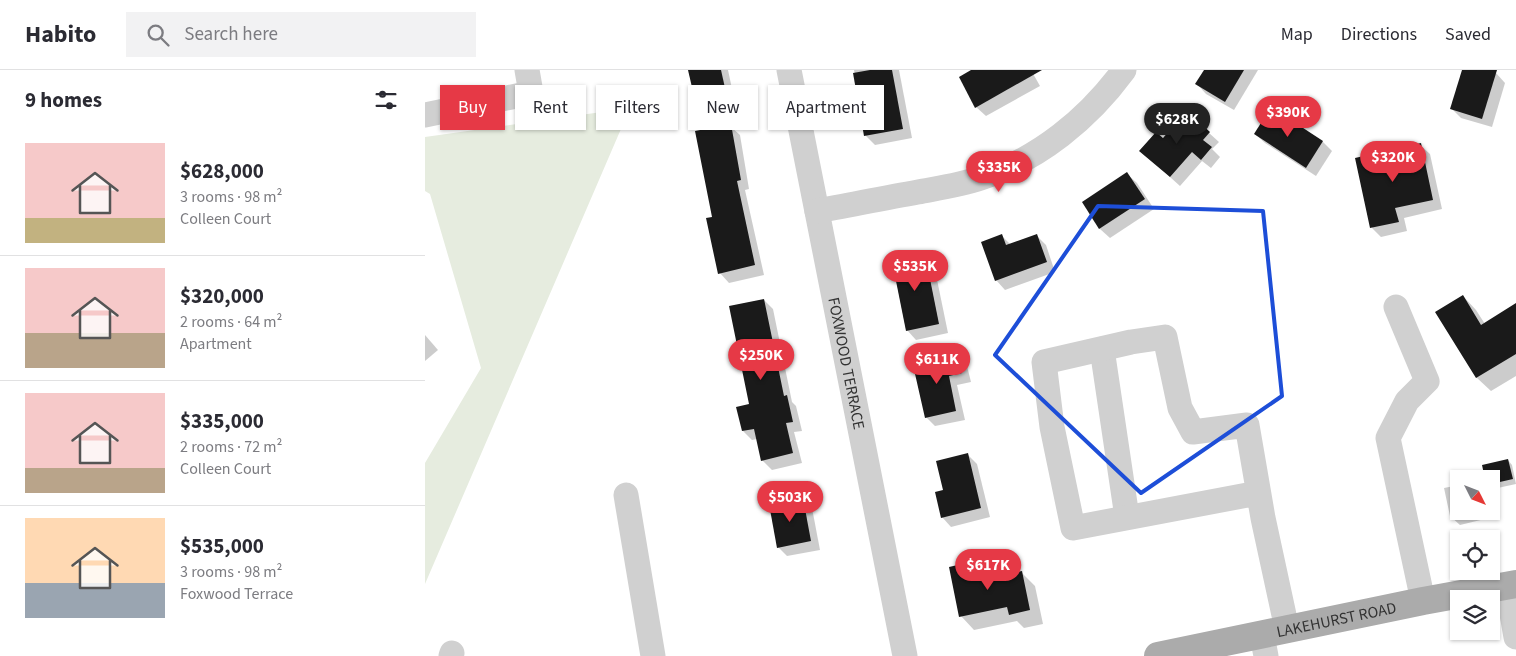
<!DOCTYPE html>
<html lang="en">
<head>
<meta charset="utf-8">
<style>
  :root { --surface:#fff; --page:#f2f2f3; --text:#2b2b33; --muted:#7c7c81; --line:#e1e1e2; --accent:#e63946 }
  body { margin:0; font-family:"Source Sans 3",sans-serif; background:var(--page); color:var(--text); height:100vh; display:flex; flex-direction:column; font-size:19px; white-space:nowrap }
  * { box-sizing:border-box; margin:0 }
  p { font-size:16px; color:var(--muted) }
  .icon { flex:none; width:28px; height:28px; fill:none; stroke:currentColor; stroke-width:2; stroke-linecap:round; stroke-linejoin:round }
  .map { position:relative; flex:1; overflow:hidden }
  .panel { display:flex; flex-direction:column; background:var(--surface); width:425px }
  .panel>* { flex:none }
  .banner { position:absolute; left:15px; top:15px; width:475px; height:45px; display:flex; gap:10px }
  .needle { width:32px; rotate:132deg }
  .controls { position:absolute; left:1025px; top:400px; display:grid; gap:10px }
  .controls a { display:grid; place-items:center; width:50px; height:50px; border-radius:0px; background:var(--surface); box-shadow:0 1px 4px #0004; font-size:25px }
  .price { position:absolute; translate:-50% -42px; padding:0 11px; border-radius:18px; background:var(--accent); color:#fff; font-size:16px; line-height:32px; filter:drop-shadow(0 1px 2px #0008) }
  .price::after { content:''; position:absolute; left:50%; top:30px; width:15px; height:11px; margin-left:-8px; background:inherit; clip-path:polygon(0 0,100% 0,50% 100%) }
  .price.active { background:#222; color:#fff }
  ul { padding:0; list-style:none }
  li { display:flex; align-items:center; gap:15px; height:125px; padding:0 25px }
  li+li { border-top:1px solid var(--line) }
  li span { display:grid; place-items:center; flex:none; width:140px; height:100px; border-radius:0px; color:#555 }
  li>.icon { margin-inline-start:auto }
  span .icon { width:60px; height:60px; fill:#fffc; stroke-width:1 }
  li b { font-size:21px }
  h2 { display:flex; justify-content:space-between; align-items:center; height:60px; padding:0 25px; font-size:21px }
  .chip { padding:0 18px; border-radius:0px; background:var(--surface); box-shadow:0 1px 4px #0004; font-size:18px; line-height:45px }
  .chip.active { background:var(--accent); color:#fff }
  header { display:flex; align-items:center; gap:30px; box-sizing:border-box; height:70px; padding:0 25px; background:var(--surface); border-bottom:1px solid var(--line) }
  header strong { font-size:24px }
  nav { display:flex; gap:28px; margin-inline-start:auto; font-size:18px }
  .search { width:350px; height:45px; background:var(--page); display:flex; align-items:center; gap:12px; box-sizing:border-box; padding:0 18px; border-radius:0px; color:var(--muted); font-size:19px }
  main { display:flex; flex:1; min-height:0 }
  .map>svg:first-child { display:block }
  .green { fill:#e6ecdf }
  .shadow { fill:#0003 }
  .building { fill:#1a1a1a }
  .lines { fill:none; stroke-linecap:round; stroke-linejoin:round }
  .minor { stroke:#d0d0d0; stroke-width:25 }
  .major { stroke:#ababab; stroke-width:28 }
  .marked { fill:none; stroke:#1d4ed8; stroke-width:4; stroke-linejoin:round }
  .labels { text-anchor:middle; stroke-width:5; stroke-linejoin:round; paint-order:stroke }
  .street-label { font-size:16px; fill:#333; stroke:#fff }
</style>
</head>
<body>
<header>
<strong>Habito</strong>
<div class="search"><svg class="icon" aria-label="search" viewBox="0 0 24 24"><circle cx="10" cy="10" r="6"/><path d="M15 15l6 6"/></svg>Search here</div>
<nav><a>Map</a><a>Directions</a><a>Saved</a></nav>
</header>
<main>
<section class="panel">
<h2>9 homes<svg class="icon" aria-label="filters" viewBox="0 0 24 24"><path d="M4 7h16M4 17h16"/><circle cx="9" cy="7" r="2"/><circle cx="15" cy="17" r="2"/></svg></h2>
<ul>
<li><span style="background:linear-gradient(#f6c9c9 75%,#c2b280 0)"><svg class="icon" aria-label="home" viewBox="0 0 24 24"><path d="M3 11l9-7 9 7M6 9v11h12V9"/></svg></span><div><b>$628,000</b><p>3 rooms · 98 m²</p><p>Colleen Court</p></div></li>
<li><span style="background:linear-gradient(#f6c9c9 65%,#b9a48a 0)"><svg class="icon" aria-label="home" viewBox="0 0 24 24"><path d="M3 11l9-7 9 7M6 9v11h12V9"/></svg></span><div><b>$320,000</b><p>2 rooms · 64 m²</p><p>Apartment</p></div></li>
<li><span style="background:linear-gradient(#f6c9c9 75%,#b9a48a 0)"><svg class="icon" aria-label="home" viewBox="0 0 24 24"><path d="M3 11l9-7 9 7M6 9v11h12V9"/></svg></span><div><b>$335,000</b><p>2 rooms · 72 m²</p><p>Colleen Court</p></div></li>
<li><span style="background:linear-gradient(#ffd9b3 65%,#9aa5b1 0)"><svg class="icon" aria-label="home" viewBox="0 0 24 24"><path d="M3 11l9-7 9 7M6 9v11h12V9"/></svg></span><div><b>$535,000</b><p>3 rooms · 98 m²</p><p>Foxwood Terrace</p></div></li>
</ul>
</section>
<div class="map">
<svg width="1091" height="586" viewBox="0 0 1091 586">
  <rect width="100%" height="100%" fill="#fff"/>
  <polygon class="green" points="205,38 0,514 0,393 56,298 5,124 0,121 0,67"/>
  <g class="shadow">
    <polygon points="264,0 303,0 309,28 279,34 270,25"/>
    <polygon points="429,0 474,0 487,68 450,75 441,66"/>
    <polygon points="547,0 606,0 615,16 561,46 551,37"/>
    <polygon points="781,0 833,0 809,40 781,24 772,14"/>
    <polygon points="1039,0 1060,0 1071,3 1080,13 1067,57 1036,48 1027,39"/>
    <polygon points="846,39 898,72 907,81 891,106 840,73 830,64"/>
    <polygon points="762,43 794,72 787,79 795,87 786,98 777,91 755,116 726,90 738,70"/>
    <polygon points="305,56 315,65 324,119 320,120 339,205 304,213 295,203 288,148"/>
    <polygon points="995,75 1005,84 1017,139 979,148 982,161 956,167 947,158"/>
    <polygon points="702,104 712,113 729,139 685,168 675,159 658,132"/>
    <polygon points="611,165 621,175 630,202 580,220 571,210 577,166 586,175"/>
    <polygon points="500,186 509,195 523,263 491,270 482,260"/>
    <polygon points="1038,226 1051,240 1060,254 1091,235 1091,306 1066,321 1052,308 1012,242"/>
    <polygon points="339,230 348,239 367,332 371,336 377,361 369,362 377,393 347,400 337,390 332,369 327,370 318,361 325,335"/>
    <polygon points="0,265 13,280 0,291"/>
    <polygon points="533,286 542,296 546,312 532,315 540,350 510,356 501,347"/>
    <polygon points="543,385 552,394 565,447 526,457 517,447 520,421"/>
    <polygon points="1083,390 1087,395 1091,414 1068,419 1066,409"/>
    <polygon points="1034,415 1034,441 1063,441 1064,448 1035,455 1025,446 1019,418"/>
    <polygon points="377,429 387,438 395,480 362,486 353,477"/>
    <polygon points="550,492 564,506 564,509 596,502 610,516 618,554 599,558 592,551 549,560 536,546"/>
  </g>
  <g class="building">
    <polygon points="263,0 296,0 300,18 269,26"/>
    <polygon points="445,0 467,0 478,59 439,66 428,3"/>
    <polygon points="546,0 617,0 550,38 534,7"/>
    <polygon points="779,0 819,0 800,32 770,14"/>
    <polygon points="1037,0 1072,0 1057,49 1025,39"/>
    <polygon points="846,37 898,71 881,98 829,64"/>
    <polygon points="762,41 785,62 778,70 787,77 776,90 767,82 745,107 714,81 731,62 738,68"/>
    <polygon points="306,54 316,110 312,111 330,195 293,204 281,148 287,147 270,61"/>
    <polygon points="996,73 1008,130 970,138 974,152 945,158 930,88"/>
    <polygon points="702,102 720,129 674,159 657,132"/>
    <polygon points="577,164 581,175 612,164 622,192 570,211 556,172"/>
    <polygon points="500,184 514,254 481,261 467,191"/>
    <polygon points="1038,225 1056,255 1091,233 1091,284 1051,308 1010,242"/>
    <polygon points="339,229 359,326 362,325 368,352 361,353 368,383 336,391 329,359 317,361 311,337 324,334 304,236"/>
    <polygon points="533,285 537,303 524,306 531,341 500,348 488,295"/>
    <polygon points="543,383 556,438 516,448 510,422 518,420 511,391"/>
    <polygon points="1083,389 1088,409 1066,414 1066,409 1060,409 1057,395"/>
    <polygon points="378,428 386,471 352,478 344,434"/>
    <polygon points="550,491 554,510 597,501 605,540 584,545 582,537 534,547 524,497"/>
  </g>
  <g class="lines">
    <g class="minor">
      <path id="s1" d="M364,0L480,586"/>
      <polyline points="0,45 106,23 102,0"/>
      <path d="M392,141C425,135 459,128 493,122C514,118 535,115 556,108C614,89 663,49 699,0"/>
      <polyline points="971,237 1002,311 982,331 963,368 998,531"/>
      <polyline points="677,279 702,447"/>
      <polyline points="833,423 648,458 627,357 619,292 706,272 740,267 755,338 768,362 822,355 838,448 862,559"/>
      <polyline points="201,425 228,586"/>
      <polyline points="1082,515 1091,567"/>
      <polyline points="837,565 841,586"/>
      <polyline points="26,586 27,583"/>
    </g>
    <path class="major" id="s2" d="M733,586L998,531L1091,514"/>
  </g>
  <path class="marked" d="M673,136L838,141L857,326L716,423L570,285Z"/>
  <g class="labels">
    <g class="street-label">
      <text dy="6" stroke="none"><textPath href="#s1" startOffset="299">FOXWOOD TERRACE</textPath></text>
      <text dy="6" stroke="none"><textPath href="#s2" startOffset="182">LAKEHURST ROAD</textPath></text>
    </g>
  </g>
</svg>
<div class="controls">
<a><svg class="needle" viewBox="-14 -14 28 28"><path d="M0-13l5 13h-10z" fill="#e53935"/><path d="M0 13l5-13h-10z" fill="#7c7c81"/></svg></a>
<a><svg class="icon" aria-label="locate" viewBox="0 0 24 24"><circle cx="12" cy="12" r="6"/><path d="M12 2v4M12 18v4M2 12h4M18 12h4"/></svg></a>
<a><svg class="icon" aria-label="layers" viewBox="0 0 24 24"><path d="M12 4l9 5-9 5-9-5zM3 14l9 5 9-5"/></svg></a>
</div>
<b class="price" style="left:863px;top:68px">$390K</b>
<b class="price active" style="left:752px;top:75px">$628K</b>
<b class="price" style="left:968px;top:113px">$320K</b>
<b class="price" style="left:574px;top:123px">$335K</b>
<b class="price" style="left:490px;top:222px">$535K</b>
<b class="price" style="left:336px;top:311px">$250K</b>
<b class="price" style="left:512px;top:315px">$611K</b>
<b class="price" style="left:365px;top:453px">$503K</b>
<b class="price" style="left:563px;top:521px">$617K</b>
<div class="banner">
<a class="chip active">Buy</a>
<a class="chip">Rent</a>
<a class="chip">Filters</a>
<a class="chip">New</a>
<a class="chip">Apartment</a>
</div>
</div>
</main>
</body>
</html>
